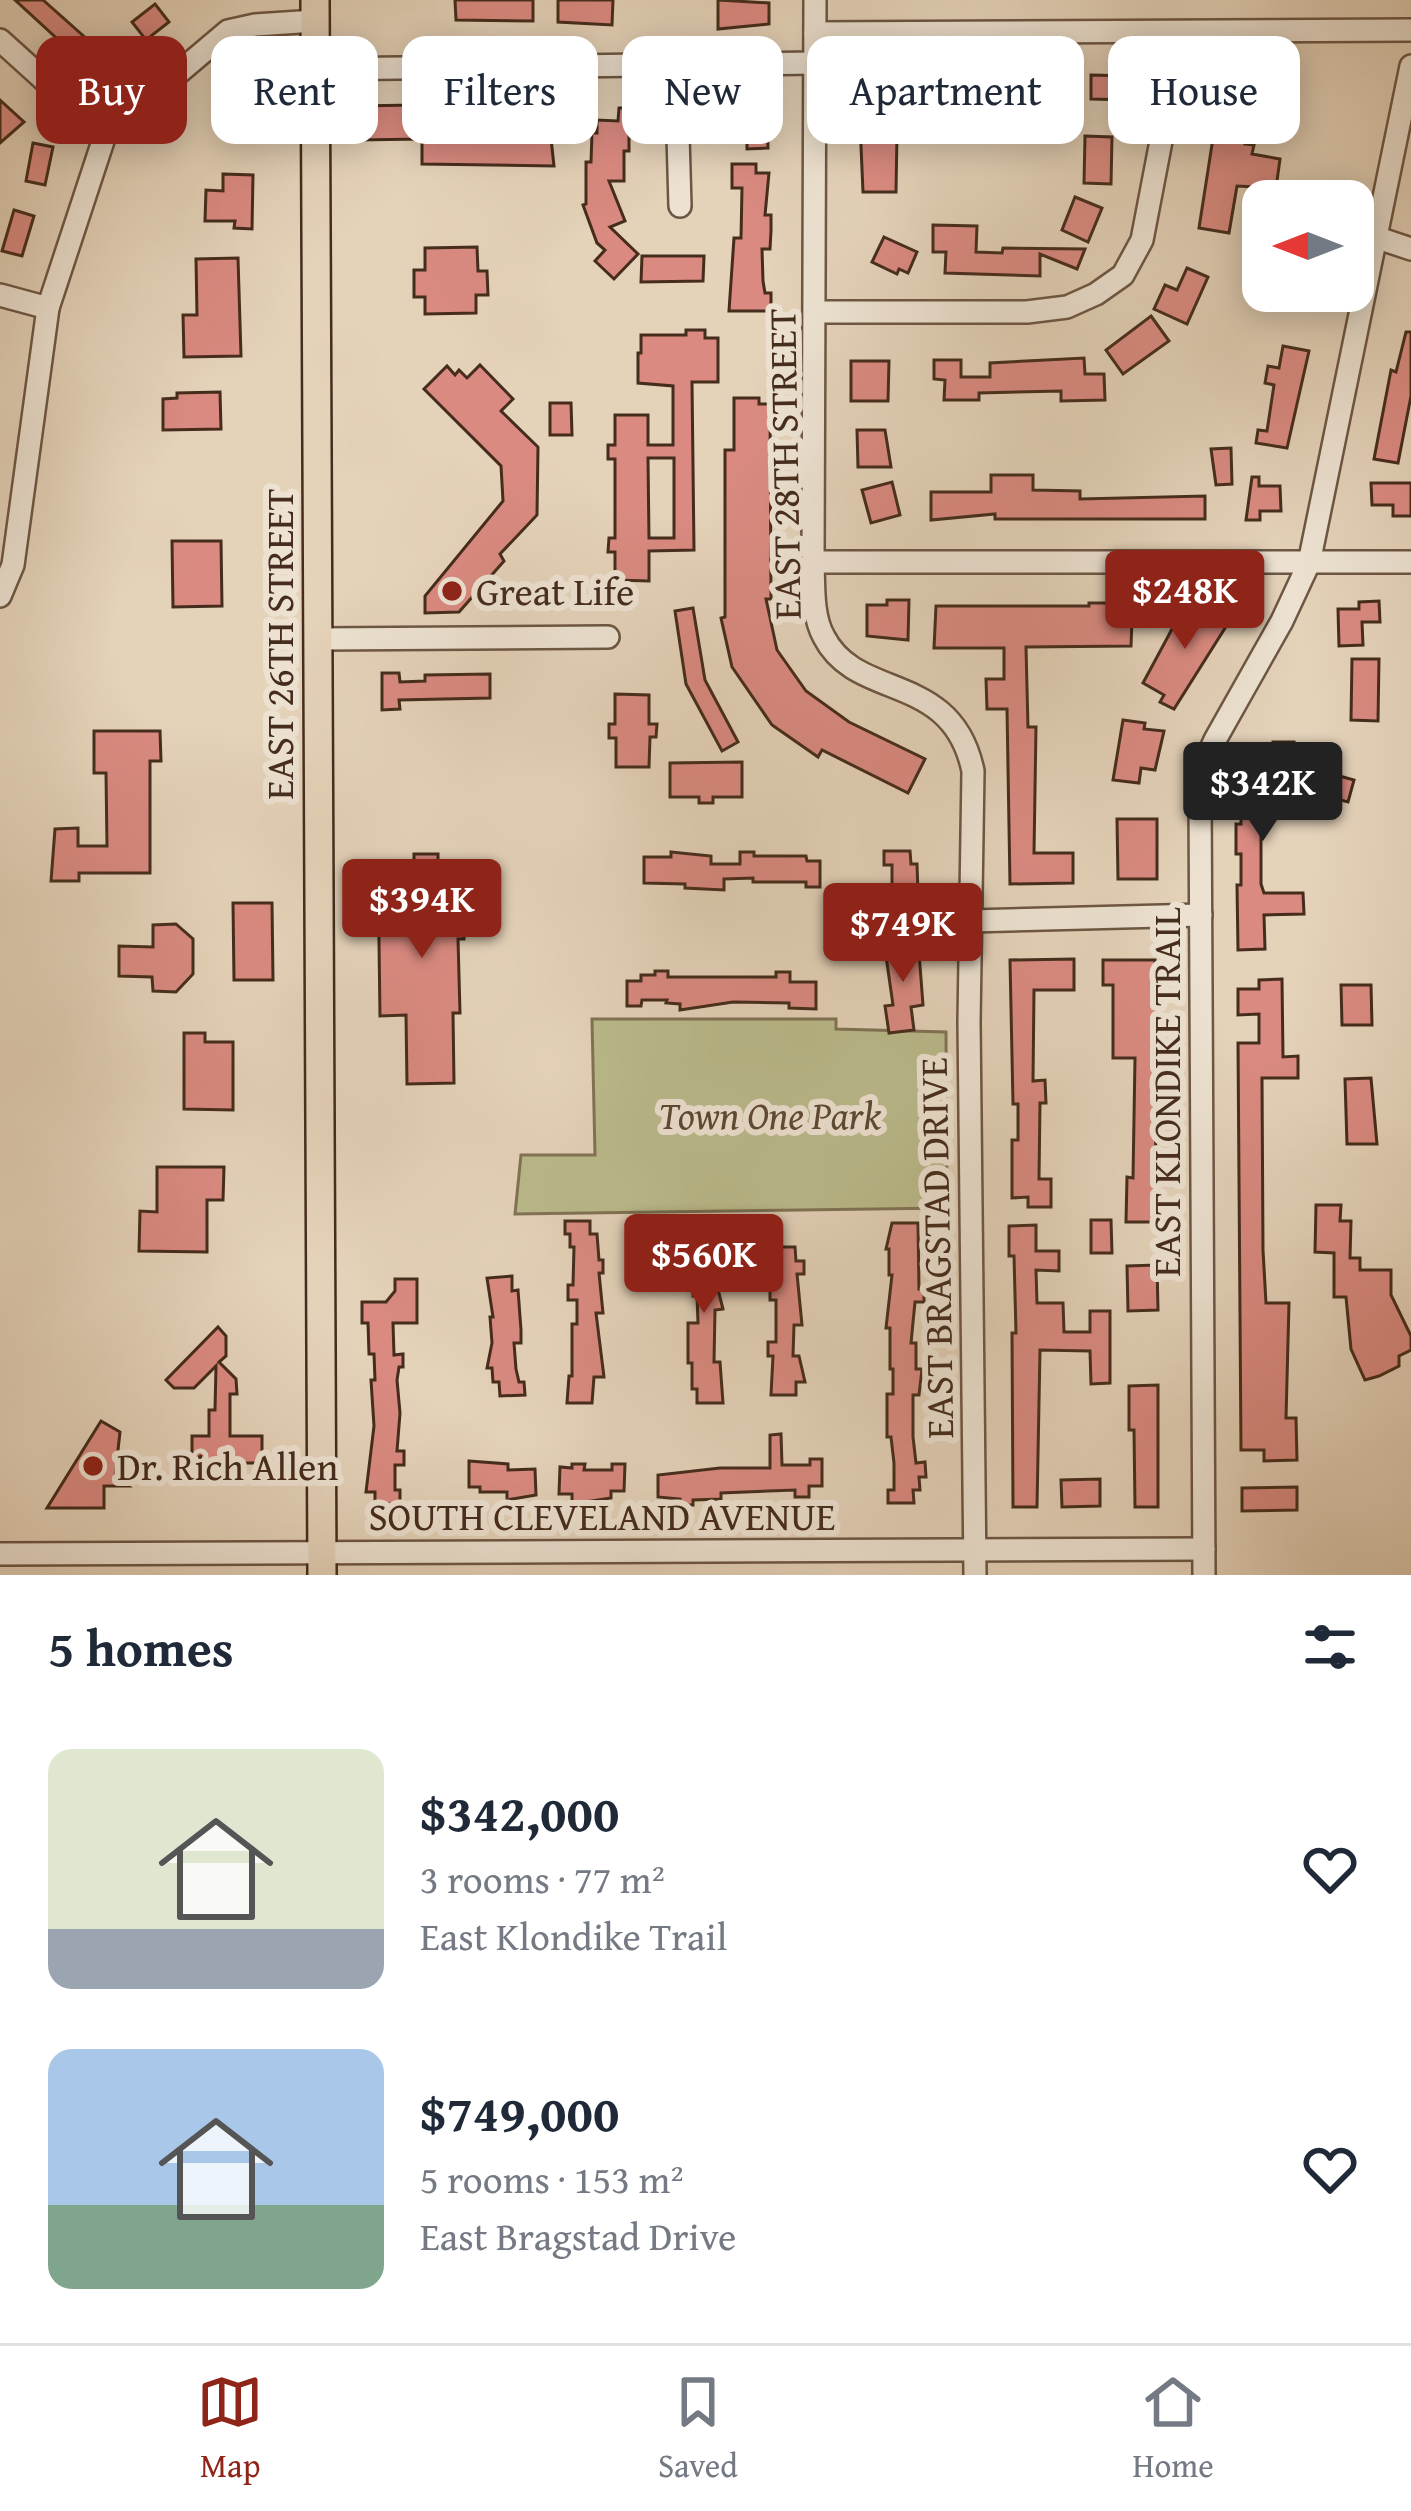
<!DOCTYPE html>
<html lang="en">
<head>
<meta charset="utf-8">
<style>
  :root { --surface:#fff; --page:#f6f6f7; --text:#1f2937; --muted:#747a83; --line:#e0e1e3; --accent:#8f2418 }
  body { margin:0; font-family:"Gentium Book Plus",serif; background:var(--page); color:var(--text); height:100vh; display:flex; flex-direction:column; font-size:45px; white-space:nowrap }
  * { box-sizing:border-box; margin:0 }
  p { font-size:39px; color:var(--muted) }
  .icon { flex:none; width:66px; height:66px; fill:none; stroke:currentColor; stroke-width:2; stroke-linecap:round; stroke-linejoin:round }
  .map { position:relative; height:1575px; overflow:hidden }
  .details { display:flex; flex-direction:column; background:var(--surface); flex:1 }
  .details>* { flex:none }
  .top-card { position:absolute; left:36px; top:36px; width:1341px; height:108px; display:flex; gap:24px }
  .needle { width:78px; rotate:270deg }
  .controls { position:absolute; left:1242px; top:180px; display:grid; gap:24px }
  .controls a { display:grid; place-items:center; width:132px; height:132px; border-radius:24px; background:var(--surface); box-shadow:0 6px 30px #0003; font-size:60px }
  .price { position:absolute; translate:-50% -102px; padding:0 27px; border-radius:12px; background:var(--accent); color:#fff; font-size:39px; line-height:78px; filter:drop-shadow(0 3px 6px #0008) }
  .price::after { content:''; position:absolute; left:50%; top:72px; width:36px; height:27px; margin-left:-18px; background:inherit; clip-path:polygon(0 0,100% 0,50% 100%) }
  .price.active { background:#222; color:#fff }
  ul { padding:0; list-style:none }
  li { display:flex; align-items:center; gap:36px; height:300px; padding:0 48px }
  li span { display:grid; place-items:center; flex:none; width:336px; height:240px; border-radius:24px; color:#555 }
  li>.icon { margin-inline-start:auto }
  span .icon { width:144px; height:144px; fill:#fffc; stroke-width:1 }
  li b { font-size:51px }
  h2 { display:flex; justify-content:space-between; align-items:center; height:144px; padding:0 48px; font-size:51px }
  .tag { padding:0 42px; border-radius:24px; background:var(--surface); box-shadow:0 6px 30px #0003; font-size:42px; line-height:108px }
  .tag.active { background:var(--accent); color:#fff }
  .tabs { display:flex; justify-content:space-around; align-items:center; height:168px; border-top:3px solid var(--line); background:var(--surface); font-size:33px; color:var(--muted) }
  .tabs a { display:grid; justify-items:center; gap:6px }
  .tabs .active { color:var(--accent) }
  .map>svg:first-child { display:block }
  .green { fill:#baba8b; stroke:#807354; stroke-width:3 }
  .building { fill:#da8a81; stroke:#452c1c; stroke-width:3; fill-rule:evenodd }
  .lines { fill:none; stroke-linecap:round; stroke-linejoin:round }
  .minor-casing { stroke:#6d5643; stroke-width:26 }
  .major-casing { stroke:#452c1c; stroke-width:32 }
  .minor { stroke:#ede2d2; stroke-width:21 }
  .major { stroke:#e4d2b9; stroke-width:27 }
  .poi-dot { fill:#8f2418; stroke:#ede2d2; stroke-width:4.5 }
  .labels { text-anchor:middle; stroke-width:12; stroke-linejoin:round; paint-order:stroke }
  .street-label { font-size:39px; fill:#452c1c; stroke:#ede2d2 }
  .poi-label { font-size:39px; fill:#452c1c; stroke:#ede2d2; text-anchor:start }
  .park-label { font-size:39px; font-style:italic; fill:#5c4832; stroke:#ede2d2 }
</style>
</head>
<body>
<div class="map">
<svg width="1411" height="1575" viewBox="0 0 1411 1575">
  <rect width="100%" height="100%" fill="#e4d2b9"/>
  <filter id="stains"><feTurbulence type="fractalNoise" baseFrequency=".00167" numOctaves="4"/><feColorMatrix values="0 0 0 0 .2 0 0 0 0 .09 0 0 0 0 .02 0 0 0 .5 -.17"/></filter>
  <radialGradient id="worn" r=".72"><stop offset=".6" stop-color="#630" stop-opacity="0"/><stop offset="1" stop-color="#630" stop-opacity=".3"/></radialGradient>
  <polygon class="green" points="592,1019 836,1019 836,1029 946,1032 947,1208 515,1214 521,1155 595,1155"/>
  <g class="building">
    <polygon points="15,0 43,0 115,64 101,79"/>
    <polygon points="455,0 533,0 533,21 456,20"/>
    <polygon points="558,0 613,0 612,25 558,22"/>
    <polygon points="718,0 769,3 769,24 718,29"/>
    <polygon points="155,4 169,22 146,40 132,22"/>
    <polygon points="1040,73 1041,98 931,98 931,76"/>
    <polygon points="1223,74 1256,79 1245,144 1254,145 1252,154 1280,159 1276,188 1237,186 1229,233 1199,228"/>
    <polygon points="1091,75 1130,76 1130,100 1091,99"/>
    <polygon points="858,77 898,77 896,192 863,192"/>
    <polygon points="0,100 24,122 0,143"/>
    <polygon points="414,105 414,111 548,111 554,166 422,164 422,139 356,140 356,106"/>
    <polygon points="619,108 639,108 639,135 629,135 629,151 624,151 624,181 609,181 625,221 610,227 638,254 614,279 595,261 605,250 597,243 583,205 586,204 586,162 591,162 592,133 597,133 597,120 618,121"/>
    <polygon points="767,110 768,148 747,149 747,134 734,134 734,111"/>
    <polygon points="1085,136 1112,137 1111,184 1084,183"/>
    <polygon points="33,143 53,147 45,185 26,181"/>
    <polygon points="732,164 756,164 756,173 769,173 765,215 771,215 771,231 770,249 762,249 763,281 765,293 771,293 771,311 729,311 734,238 741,238 742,188 732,188"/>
    <polygon points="223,174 253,175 252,229 234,228 235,221 205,221 206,190 223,191"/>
    <polygon points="1075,197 1102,208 1088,242 1062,230"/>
    <polygon points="14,210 34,216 22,256 2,251"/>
    <polygon points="933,225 977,226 976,252 1002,253 1003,248 1085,249 1077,269 1040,254 1040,276 945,273 946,252 933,252"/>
    <polygon points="884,237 917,252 908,273 899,269 897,274 872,262"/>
    <polygon points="477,247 478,271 487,271 488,295 476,295 476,313 425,314 425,297 414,297 414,270 425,270 425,248"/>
    <polygon points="642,256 704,256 703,281 641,282"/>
    <polygon points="238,258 241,356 184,357 183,315 197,315 196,259"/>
    <polygon points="1187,268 1208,277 1187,324 1154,309 1165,285 1177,290"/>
    <polygon points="1151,316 1169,341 1123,374 1106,350"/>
    <path d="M686,330H705V338H718V382H692L694,550L649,551V581L615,580V552H608L609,538H615V459H608V445H615V415H648V445H673V386L638,383V353H641V335H686ZM648,458H674V538H649Z"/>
    <polygon points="1406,332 1411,332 1411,396 1398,463 1374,459 1391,370 1396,372"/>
    <polygon points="1283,346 1309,351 1287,448 1256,443 1258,430 1267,431 1274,385 1265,383 1268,366 1279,368"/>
    <polygon points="1084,358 1085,374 1104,374 1105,400 1061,401 1061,391 979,393 979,400 944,400 945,380 934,379 934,360 961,360 961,377 990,377 990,363"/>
    <polygon points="851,361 889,361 888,401 851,401"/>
    <polygon points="480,365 513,399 501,411 538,447 537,515 500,554 504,561 459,612 425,613 425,596 503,501 501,466 424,389 447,366 455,375 459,370 467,378"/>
    <polygon points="220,392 221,429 163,430 163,399 177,398 177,393"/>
    <polygon points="734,398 759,398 759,404 770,404 771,599 766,599 777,650 806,691 849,722 925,759 908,793 822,750 818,757 772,725 732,667 721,618 725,617 725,450 734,450"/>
    <polygon points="550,403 571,403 572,435 550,435"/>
    <polygon points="857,430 885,430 891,467 858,467"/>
    <polygon points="1231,448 1232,484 1216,485 1211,449"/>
    <polygon points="991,475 1033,475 1033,490 1080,491 1080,499 1205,496 1205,519 995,519 995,514 931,520 931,492 991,492"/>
    <polygon points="1252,477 1259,477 1259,486 1280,486 1281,511 1260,511 1260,520 1246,520"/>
    <polygon points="892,482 900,515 871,523 862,490"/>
    <polygon points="1371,483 1411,483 1411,516 1393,516 1393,505 1372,505"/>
    <polygon points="172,541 221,541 222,606 173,607"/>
    <polygon points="887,600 909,600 908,640 867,636 867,605 887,605"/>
    <polygon points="1379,601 1380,622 1362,622 1363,645 1339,646 1338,609 1359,609 1359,602"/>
    <polygon points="1089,603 1123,603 1123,619 1132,619 1131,646 1026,647 1028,727 1036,727 1034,853 1073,853 1073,883 1010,884 1007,709 987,709 986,679 1004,679 1004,648 934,648 936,606 1089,606"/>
    <polygon points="1186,603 1208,615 1213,606 1232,617 1174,709 1160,702 1164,695 1143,683"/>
    <polygon points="693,608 705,680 738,742 722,751 686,684 675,611"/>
    <polygon points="1352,659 1379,659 1378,721 1351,720"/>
    <polygon points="382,673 399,673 400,682 425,681 425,675 490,674 490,698 399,700 400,709 382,710"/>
    <polygon points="615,694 649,695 649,724 657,724 656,737 650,737 649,767 616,767 616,738 609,738 609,724 615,724"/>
    <polygon points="1123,720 1145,723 1144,729 1164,731 1155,770 1141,768 1139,783 1113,780"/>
    <polygon points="94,731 160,731 161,761 150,761 150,873 79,873 79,881 51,881 55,829 78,828 78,846 107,846 106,773 94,773"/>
    <polygon points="1273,742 1294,742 1294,803 1261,804 1261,884 1264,893 1303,893 1304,914 1264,915 1265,949 1238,950 1237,885 1241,885 1241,854 1236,854 1236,824 1241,824 1241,814 1249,814 1252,747 1273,747"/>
    <polygon points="742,762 742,797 713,797 713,803 699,803 699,797 670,797 670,763"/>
    <polygon points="1336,775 1354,780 1348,802 1329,797"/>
    <polygon points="1117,819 1157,819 1157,879 1118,879"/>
    <polygon points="884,851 910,851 911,864 917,864 918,892 913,892 913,905 887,905 887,891 892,891 892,865 884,865"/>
    <polygon points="671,852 711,856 711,864 740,864 740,852 754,852 754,856 806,856 807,861 820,861 820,887 806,887 806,882 753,882 753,878 724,879 724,890 685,888 685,884 644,883 644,857 671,857"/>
    <polygon points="414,854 438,854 438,866 463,865 464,939 458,939 460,1013 453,1013 454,1083 407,1084 406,1015 380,1016 378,868 414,868"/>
    <polygon points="233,903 272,903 273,980 234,980"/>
    <polygon points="176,924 193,939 193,974 176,992 153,991 152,977 119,976 119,946 153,947 153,925"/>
    <polygon points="910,939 912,954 919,953 923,1005 911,1007 914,1030 889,1033 885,1006 893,1005 884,942"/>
    <polygon points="1074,959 1074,990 1034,990 1033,1081 1045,1080 1046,1103 1040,1103 1039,1179 1051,1179 1051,1207 1028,1207 1028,1197 1012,1198 1012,1140 1018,1140 1018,1104 1013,1104 1010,960"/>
    <polygon points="1103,960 1155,960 1156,1222 1126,1222 1127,1177 1133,1178 1135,1058 1113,1058 1113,985 1103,985"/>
    <polygon points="655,971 668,971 668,977 776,977 776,972 790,972 790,982 816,982 816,1009 789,1008 789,1003 733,1002 680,1010 680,1004 666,1003 667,1000 642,1000 641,1006 627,1006 627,981 641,981 641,975 655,975"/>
    <polygon points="1282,979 1283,1057 1298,1056 1298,1078 1262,1078 1263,1250 1266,1303 1289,1303 1286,1418 1296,1418 1297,1460 1264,1461 1264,1450 1241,1450 1238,1043 1259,1043 1259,1014 1238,1015 1238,989 1259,989 1259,980"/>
    <polygon points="1341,985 1371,985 1372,1025 1342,1025"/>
    <polygon points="184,1033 205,1033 205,1042 233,1042 233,1110 184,1109"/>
    <polygon points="1371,1078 1377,1144 1347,1144 1345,1079"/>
    <polygon points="157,1167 224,1167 223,1200 207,1200 207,1252 139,1251 140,1211 157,1212"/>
    <polygon points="1316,1205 1341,1205 1340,1221 1351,1221 1350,1258 1360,1258 1360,1270 1391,1270 1391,1295 1411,1336 1411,1350 1399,1356 1399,1366 1379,1376 1365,1380 1351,1349 1346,1297 1334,1297 1334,1253 1315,1252"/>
    <polygon points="1091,1220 1111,1220 1112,1253 1091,1253"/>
    <polygon points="565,1221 590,1221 590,1234 597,1234 599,1260 603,1260 603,1273 599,1273 603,1313 596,1313 604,1377 594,1377 592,1403 567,1403 569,1376 572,1376 572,1324 577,1324 577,1300 568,1300 568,1285 573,1285 574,1247 570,1247 570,1234 565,1234"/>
    <polygon points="892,1223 918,1223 919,1289 924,1289 924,1302 915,1302 911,1343 916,1343 916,1369 922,1369 919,1395 913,1395 913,1437 916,1463 925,1462 926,1477 919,1477 920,1490 913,1490 914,1503 888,1503 888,1490 894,1490 894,1463 891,1437 887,1437 887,1394 893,1394 893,1369 890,1369 890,1328 886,1328 892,1275 889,1275 889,1249 886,1249"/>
    <polygon points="1036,1225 1036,1251 1059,1251 1059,1271 1036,1270 1037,1303 1063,1303 1064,1332 1090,1332 1090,1311 1110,1311 1110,1383 1091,1384 1090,1351 1040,1350 1037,1507 1013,1507 1012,1333 1016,1333 1014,1256 1009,1256 1009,1226"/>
    <polygon points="719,1230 716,1282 723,1309 715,1310 714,1362 720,1362 723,1403 697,1403 697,1389 692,1389 692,1363 688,1363 688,1323 698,1323 697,1296 693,1296 693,1282 688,1282 684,1243 694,1243 694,1231"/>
    <polygon points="770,1247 795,1247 796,1261 804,1261 804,1274 797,1274 802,1325 794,1325 793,1356 799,1356 805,1382 796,1382 796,1395 771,1395 773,1356 768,1356 768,1342 776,1342 776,1300 770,1300"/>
    <polygon points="1157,1265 1158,1310 1128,1311 1127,1266"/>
    <polygon points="512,1276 512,1291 518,1290 521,1330 521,1343 514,1343 516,1369 519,1382 524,1382 525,1395 500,1396 499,1382 493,1382 492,1368 487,1368 492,1343 490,1317 493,1317 487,1278"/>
    <polygon points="395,1279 417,1279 417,1323 393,1323 394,1355 403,1354 403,1367 399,1367 397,1380 400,1413 397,1451 404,1451 404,1465 395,1465 395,1490 400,1490 400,1504 375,1504 375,1492 366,1492 374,1426 371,1380 375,1380 374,1354 369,1354 368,1323 362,1323 362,1302 386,1302 395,1291"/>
    <polygon points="218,1327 226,1336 226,1356 219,1362 236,1379 237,1394 230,1394 230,1436 262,1436 262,1463 192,1463 192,1436 209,1436 209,1410 215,1410 216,1366 194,1388 174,1388 166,1380"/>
    <polygon points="1158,1385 1158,1507 1135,1507 1134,1430 1129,1430 1129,1386"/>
    <polygon points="101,1421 120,1432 115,1477 128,1486 104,1486 104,1508 47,1508"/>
    <polygon points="781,1434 782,1465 810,1465 810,1459 822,1459 822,1486 809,1486 809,1497 795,1497 795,1490 721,1493 721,1499 693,1500 693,1505 680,1505 680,1499 658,1497 658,1475 720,1468 770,1468 770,1435"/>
    <polygon points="469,1461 508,1464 508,1470 535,1469 536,1495 507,1500 507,1492 480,1492 480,1487 469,1487"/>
    <polygon points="572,1464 585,1464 584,1470 612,1470 612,1464 625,1464 624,1491 611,1491 611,1498 572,1504 572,1494 559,1494 560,1467 572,1468"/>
    <polygon points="1100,1479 1100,1506 1062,1507 1061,1480"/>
    <polygon points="1297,1487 1297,1510 1242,1511 1242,1488"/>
  </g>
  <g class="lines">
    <defs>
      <g id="minor">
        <path d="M815,0L813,562C814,586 812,616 824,637C857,702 952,670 973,771L969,1022L975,1575"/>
        <polyline points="815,33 1411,30"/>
        <polyline points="0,40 105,135 48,308 13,565 0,596"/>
        <polyline points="676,66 680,206"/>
        <polyline points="315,69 815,63"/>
        <polyline points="105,135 228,31 255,25 315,21"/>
        <polyline points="1378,238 1411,249"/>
        <polyline points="0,295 48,308"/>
        <polyline points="815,312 1027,312 1067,307 1096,294 1123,275 1142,240 1182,32"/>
        <polyline points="813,562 1411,562"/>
        <polyline points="318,639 608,637"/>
        <polyline points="971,921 1201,915"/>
        <polyline points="0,1554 1204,1549"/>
        <polyline points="1204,1575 1200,796 1203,766 1215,740 1282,621 1309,563 1411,66"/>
      </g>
      <polyline id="major" points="315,0 322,1575"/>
    </defs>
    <use href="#minor" class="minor-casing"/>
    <use href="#major" class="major-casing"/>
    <use href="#minor" class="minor"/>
    <use href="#major" class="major"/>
  </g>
  <g class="poi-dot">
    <circle cx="452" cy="591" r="12"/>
    <circle cx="93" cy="1466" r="12"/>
  </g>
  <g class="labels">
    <g class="street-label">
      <text transform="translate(784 464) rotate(-91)" y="14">EAST 28TH STREET</text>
      <text transform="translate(279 644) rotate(-90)" y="14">EAST 26TH STREET</text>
      <text transform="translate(1166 1092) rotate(-90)" y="14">EAST KLONDIKE TRAIL</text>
      <text transform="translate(936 1248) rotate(-91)" y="14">EAST BRAGSTAD DRIVE</text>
      <text x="602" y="1530">SOUTH CLEVELAND AVENUE</text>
    </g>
    <g class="poi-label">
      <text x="476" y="605">Great Life</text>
      <text x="117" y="1480">Dr. Rich Allen</text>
    </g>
    <g class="park-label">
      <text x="770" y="1129">Town One Park</text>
    </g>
  </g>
  <rect width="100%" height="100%" filter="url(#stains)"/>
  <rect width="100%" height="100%" fill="url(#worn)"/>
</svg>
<div class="controls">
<a><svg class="needle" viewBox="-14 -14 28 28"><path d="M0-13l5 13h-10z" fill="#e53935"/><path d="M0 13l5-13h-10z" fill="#747a83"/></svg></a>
</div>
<b class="price" style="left:1185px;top:652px">$248K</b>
<b class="price active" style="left:1263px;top:844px">$342K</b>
<b class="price" style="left:422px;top:961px">$394K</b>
<b class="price" style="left:903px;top:985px">$749K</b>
<b class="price" style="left:704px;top:1316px">$560K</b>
<div class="top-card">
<a class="tag active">Buy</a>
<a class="tag">Rent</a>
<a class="tag">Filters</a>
<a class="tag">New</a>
<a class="tag">Apartment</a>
<a class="tag">House</a>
</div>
</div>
<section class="details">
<h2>5 homes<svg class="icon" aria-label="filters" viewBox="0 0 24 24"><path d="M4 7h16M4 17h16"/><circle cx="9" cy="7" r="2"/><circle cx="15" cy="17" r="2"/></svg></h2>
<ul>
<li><span style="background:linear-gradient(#dfe7d0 75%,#9aa5b1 0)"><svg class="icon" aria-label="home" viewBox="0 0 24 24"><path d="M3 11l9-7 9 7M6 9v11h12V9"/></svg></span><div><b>$342,000</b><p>3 rooms · 77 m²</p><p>East Klondike Trail</p></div><svg class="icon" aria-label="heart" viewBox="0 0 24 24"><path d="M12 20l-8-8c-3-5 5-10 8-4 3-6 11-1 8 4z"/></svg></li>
<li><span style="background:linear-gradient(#a9c7e8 65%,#7fa58c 0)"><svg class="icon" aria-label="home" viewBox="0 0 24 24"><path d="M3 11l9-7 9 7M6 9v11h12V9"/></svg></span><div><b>$749,000</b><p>5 rooms · 153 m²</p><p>East Bragstad Drive</p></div><svg class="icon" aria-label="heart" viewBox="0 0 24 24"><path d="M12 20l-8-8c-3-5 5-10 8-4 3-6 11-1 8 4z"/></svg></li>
</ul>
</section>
<nav class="tabs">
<a class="active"><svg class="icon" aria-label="map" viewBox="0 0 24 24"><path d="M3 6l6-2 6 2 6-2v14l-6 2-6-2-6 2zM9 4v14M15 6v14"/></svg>Map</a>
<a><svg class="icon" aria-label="saved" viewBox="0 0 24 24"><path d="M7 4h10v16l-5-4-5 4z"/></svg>Saved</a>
<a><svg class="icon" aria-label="home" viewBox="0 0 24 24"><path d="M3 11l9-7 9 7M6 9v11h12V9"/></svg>Home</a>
</nav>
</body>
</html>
